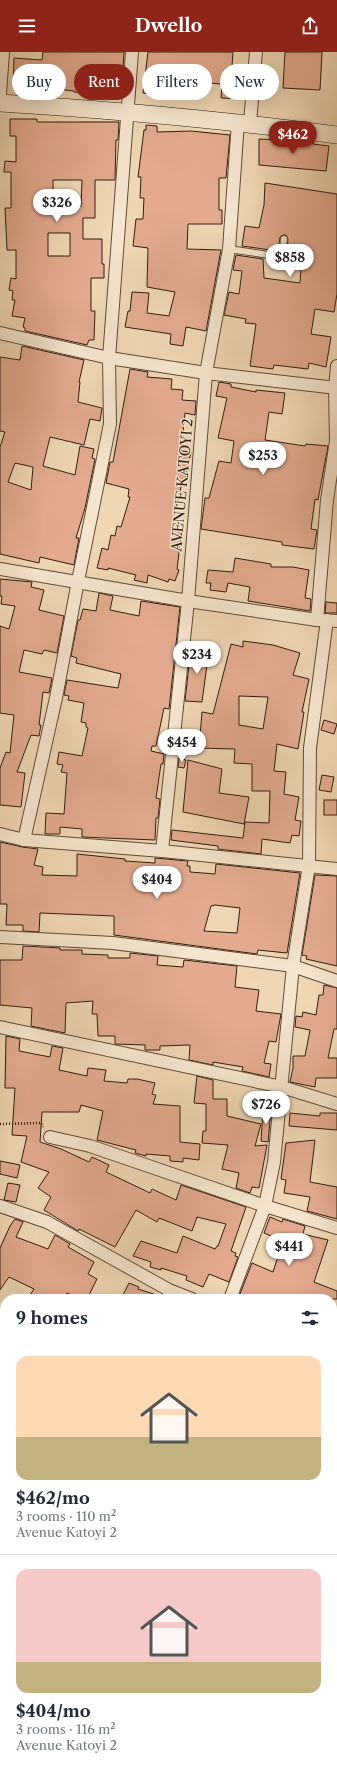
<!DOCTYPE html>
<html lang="en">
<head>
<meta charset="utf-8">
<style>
  :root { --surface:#fff; --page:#f2f2f3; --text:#1f2937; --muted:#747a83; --line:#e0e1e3; --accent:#8f2418 }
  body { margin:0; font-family:"Libre Caslon Text",serif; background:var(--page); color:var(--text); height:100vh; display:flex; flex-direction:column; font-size:15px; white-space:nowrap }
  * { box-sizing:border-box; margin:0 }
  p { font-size:13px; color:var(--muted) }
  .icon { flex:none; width:22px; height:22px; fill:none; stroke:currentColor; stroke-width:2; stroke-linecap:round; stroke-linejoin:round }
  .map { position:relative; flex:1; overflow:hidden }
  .panel { position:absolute; left:0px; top:1242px; width:337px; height:480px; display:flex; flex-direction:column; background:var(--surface); border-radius:16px 16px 0 0; box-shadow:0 4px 16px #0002 }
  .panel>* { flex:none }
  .hud { position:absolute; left:12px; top:12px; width:313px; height:36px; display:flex; gap:8px }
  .price { position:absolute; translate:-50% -34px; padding:0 9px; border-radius:14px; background:#fff; color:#222; font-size:13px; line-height:26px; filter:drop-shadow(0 1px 2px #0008) }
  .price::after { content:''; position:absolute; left:50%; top:24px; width:12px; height:9px; margin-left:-6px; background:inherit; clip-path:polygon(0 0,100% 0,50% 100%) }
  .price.current { background:var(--accent); color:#fff }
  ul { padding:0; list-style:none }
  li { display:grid; align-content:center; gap:8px; height:212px; padding:0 16px }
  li+li { border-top:1px solid var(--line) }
  li span { display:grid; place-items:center; height:124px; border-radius:12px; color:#555 }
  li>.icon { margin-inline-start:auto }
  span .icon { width:72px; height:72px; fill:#fffc; stroke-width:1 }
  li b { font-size:17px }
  h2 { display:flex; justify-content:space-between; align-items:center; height:48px; padding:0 16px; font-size:17px }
  .chip { padding:0 14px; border-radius:18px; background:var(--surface); box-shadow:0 4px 16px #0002; font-size:14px; line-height:36px }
  .chip.current { background:var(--accent); color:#fff }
  header { display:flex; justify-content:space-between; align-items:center; height:52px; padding:0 16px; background:var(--accent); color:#fff; font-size:18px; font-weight:700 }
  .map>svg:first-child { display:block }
  .green { fill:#b4bf91; stroke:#726e50 }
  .building { fill:#e3aa8f; stroke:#301e0f; fill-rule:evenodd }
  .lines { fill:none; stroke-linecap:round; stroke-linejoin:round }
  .lane-casing { stroke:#604c38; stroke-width:8 }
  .street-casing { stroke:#604c38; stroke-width:14 }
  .secondary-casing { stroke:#301e0f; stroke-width:18 }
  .path { stroke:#301e0f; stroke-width:2.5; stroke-dasharray:1 2; stroke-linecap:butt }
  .lane { stroke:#f5e5ce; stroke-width:6 }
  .street { stroke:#f5e5ce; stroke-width:12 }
  .secondary { stroke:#f5e5ce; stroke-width:17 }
  .labels { text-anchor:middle; stroke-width:3; stroke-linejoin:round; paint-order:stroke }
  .street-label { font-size:14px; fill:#301e0f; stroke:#f5e5ce }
</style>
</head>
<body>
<header><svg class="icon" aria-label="menu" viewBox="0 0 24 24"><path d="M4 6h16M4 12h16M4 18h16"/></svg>Dwello<svg class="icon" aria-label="share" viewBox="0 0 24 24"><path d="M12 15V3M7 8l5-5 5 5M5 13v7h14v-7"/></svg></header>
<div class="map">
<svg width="337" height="1722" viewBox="0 0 337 1722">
  <rect width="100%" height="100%" fill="#efd7b4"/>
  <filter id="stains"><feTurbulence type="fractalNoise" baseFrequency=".005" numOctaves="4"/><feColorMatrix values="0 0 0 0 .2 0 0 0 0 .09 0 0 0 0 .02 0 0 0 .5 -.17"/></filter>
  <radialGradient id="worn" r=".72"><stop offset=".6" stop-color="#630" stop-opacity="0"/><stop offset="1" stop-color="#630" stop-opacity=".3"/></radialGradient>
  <polygon class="green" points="26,1717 181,1717 178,1722 25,1722"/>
  <g class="building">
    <polygon points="43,0 124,0 121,44 74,40 74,39 49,36 13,34 14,6 42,8"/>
    <polygon points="148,0 233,0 232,14 245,15 243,47 221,46 222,34 220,32 189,29 178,30 176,45 143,41"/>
    <polygon points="285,0 322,0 320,38 283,36"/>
    <path d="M10,67H37V70H119L118,88H116L115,128H95V166H83V187H102V212H104V226H91V259H95L94,288H89L87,293L25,279V276L23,275L25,266L12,264L15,248H12L13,239L9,238L11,226L16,227V198H7L5,156H11V120H4L5,109L16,110V84H10ZM53,128H82L81,154L53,155ZM48,181H70V204H48Z"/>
    <polygon points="146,73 157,74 157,80 191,79 230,83 226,126 219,126 219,158 222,158 222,172 188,172 187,197 221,198 206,279 186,275 183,294 170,292 171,282 125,275 128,259 130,259 132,240 149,241 147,261 169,264 175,240 147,235 148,196 133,194 136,167 143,167 144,146 140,146 141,125 138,125 144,78 146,78"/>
    <polygon points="259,87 302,89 313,90 313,92 329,94 326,119 259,113"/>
    <polygon points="265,131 337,142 337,242 334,260 315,257 311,282 331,285 326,315 309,311 308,317 274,313 273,317 250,314 256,272 245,271 246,267 224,263 229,240 239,242 242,219 233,218 236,203 263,207 264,226 300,231 302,202 287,200 288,187 286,183 283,183 280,185 278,199 242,194 245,174 259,176 264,153"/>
    <path d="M22,294L84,308L79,330H80L78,350L102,356L100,369L90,367L84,393L50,385L43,414L75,423L80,394L94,397L92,406L95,407L85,456L76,486H79L74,513L40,505L39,511L0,502V395L5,380L0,379V305L20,308ZM15,411L33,415L31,438L8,430Z"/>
    <polygon points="130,317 148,320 147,325 172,327 171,337 183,338 182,348 196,349 195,363 185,361 181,399 191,400 184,432 182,431 175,460 180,461 178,477 182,478 177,517 179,518 175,529 169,527 168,530 148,523 147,531 134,528 136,523 108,516 108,518 97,516 102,496 108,498 111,483 115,484 117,474 121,475 130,445 128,445 129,437 106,431 110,410 113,410"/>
    <polygon points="219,330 231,332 231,335 256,340 256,338 285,341 282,362 269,360 265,388 305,394 306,392 328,394 318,448 315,447 311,477 317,478 314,497 282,493 282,490 201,477 205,446 209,446 219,409 231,411 234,389 218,386 227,346 216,344"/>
    <polygon points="235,506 271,512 271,515 293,515 309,518 305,546 311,547 310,559 248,549 250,535 228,531 226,540 210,538 211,531 206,531 208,518 233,520"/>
    <polygon points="0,527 32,530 31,535 44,538 39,558 64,564 57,601 44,598 42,602 24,598 19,620 52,626 49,641 43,640 39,673 41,673 39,684 31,683 17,720 25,721 21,755 0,753 0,716 6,700 10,701 14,663 0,661 0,574 9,577 15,554 1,552 2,544 0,544"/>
    <polygon points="99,541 113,544 110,558 139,564 141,549 180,555 169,657 164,656 156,694 152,694 151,699 164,702 163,712 161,712 156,746 160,747 158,766 156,766 155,788 82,785 82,777 60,775 60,782 45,782 46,761 64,762 67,721 61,720 63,713 57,712 59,700 82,704 88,676 86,675 86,671 81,670 84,651 68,648 69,644 64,643 67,628 118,636 121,622 76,611 77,606 71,604 78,568 80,568 83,557 96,559"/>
    <polygon points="326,550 337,551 337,561 325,561"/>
    <path d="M243,589L273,593L300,601L293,623L309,627L302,660H304L298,697L277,692L274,719L286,720L284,742L299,745L295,768L301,769L299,784L292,783L290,791L262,787L261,802L218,797V794L171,788L172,778L243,786L245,770L269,771L270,739H252V712L234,711L235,697L199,696L202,660L213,662L231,592L243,595ZM239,644L268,645L263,677L239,673Z"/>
    <polygon points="191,595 209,598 202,650 185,649"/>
    <polygon points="324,668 337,672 334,682 321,678"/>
    <polygon points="179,706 186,708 184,716 178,715"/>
    <polygon points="188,708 222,717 219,741 249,745 244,772 183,760"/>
    <polygon points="322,723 334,725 331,740 319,738"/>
    <rect x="324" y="748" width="13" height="15"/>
    <path d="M0,790L22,795L38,797L34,813L43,815L42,823L77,824V802L125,807V809L155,811V806L188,809L187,814H190V820L215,822L216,812L300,821L287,901L258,898L257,902L114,883V864L40,861L39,880L23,879V873H6L7,852H0ZM215,853L240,856L237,881L204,879L211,854Z"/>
    <polygon points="315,823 337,824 337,914 306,907 307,904 302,903"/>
    <polygon points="23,894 60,896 60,898 82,898 82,902 108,903 108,906 130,906 130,901 158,904 157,913 183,915 184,908 237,914 235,935 259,938 256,959 281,962 276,990 269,989 264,1011 271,1012 269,1025 242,1019 243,1015 213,1010 213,1013 189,1008 190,993 160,994 160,998 145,998 145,993 115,992 115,984 98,984 97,962 92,962 93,949 66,951 65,981 31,974 32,956 0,953 0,908 22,908"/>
    <polygon points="324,933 337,936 337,977 334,977 328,1006 337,1006 337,1026 316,1026 315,1035 290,1030 293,1016 293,1004 305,1004 310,978 295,975 296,964 302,965 303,960 316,963 319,943 323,943"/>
    <polygon points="6,984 20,987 19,999 50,1005 52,994 63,996 59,1018 87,1024 88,1016 106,1018 104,1029 127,1031 128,1027 137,1027 155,1031 152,1042 156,1043 153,1052 180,1054 180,1090 200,1092 199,1108 183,1106 183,1110 170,1109 170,1104 146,1102 146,1104 135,1101 136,1098 97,1088 103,1059 81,1053 79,1060 42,1060 40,1090 61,1097 89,1110 92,1105 109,1113 106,1120 150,1141 152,1137 176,1148 181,1133 246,1155 231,1199 236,1201 235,1204 238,1205 229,1230 209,1222 203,1235 186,1228 187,1224 161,1216 161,1218 150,1215 151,1210 133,1204 141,1189 177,1201 183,1184 215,1197 217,1194 218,1194 226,1172 197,1165 192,1179 159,1166 157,1170 136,1158 115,1195 79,1177 78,1179 44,1158 51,1145 38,1136 49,1120 21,1110 27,1084 12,1083 15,1036 5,1036"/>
    <polygon points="197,1024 213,1028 213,1047 227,1047 227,1064 261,1072 255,1094 267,1093 259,1136 252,1135 250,1141 236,1136 239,1121 222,1117 228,1093 202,1091 203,1079 206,1079 206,1052 194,1051"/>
    <polygon points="263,1058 271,1058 268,1090 261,1089"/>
    <polygon points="290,1061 320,1064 320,1061 337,1061 337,1078 289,1074"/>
    <polygon points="315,1088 310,1130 337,1135 337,1167 307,1159 310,1145 284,1141 286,1128 281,1127 286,1091"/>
    <polygon points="0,1109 20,1113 17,1126 0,1122"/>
    <polygon points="8,1131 20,1133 16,1150 4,1148"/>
    <polygon points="270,1165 282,1170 283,1167 305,1174 303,1182 328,1188 314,1230 337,1239 337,1247 238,1247 252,1211 273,1220 283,1189 264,1181"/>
    <polygon points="15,1167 23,1170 16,1185 48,1197 55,1183 70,1192 68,1195 94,1210 88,1222 97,1227 87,1247 80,1247 67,1241 62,1247 27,1247 34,1237 9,1225 0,1238 0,1196 10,1174"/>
    <polygon points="129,1231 139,1235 138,1237 163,1245 163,1247 121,1247"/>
  </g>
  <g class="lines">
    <defs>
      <g id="lane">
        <polyline points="229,197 282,205 284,187"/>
        <polyline points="332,1346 337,1348"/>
        <polyline points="0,1411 5,1407"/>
      </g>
      <g id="street">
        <polyline points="0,42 3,0"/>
        <polyline points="250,71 256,0"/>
        <polyline points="0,281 109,306 206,321 337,336"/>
        <polyline points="0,517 188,549 317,568 337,569"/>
        <polyline points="317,568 327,448 336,389 335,336 337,314"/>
        <polyline points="0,782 24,788 162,799 337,817"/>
        <polyline points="24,788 56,646 78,529 110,372 109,306 132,0"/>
        <polyline points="162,799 188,549 206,321 229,197 238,70"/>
        <polyline points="0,885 113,891 293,914 337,929"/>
        <polyline points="0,975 282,1035 337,1052"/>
        <polyline points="50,1085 90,1094 265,1154 337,1176"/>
        <polyline points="0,1154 47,1170 169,1238 192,1247"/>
        <polyline points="230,1247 265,1154 274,1110 293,914 309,813 310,696 327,568"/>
        <polyline points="332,1296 337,1298"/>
        <polyline points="0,1377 5,1385"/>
        <polyline points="332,1419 337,1421"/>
        <polyline points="332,1463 337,1456"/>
        <polyline points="0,1499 5,1495"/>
        <polyline points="0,1536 5,1544"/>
        <polyline points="289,1717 294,1722"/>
        <polyline points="18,1722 18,1717"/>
        <polyline points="188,1722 191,1717"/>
      </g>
      <path id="secondary" d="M0,51C113,58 225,68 337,83"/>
    </defs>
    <use href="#lane" class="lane-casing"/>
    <use href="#street" class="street-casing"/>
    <use href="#secondary" class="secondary-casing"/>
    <g class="path">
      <polyline points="0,1072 41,1071 43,1075"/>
      <polyline points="0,1600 5,1594"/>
      <polyline points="0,1691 5,1693"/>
    </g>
    <use href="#lane" class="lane"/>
    <use href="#street" class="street"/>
    <use href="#secondary" class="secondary"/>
  </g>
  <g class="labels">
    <g class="street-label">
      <text transform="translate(182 433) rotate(-85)" y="5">AVENUE KATOYI 2</text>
    </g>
  </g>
  <rect width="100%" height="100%" filter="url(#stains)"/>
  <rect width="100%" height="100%" fill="url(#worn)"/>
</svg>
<b class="price current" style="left:293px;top:103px">$462</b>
<b class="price" style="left:57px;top:171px">$326</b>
<b class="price" style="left:290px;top:226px">$858</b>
<b class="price" style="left:263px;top:424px">$253</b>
<b class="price" style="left:197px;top:623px">$234</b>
<b class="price" style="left:182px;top:711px">$454</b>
<b class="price" style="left:157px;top:848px">$404</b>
<b class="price" style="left:266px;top:1073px">$726</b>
<b class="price" style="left:289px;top:1215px">$441</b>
<div class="hud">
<a class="chip">Buy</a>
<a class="chip current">Rent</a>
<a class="chip">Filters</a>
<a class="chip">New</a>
</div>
<section class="panel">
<h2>9 homes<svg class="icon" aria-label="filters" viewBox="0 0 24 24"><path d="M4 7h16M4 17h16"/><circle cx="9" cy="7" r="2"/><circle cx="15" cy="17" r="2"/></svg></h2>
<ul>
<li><span style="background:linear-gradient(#ffd9b3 65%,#c2b280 0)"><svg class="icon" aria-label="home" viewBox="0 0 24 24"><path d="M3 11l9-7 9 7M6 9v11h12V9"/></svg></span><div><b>$462/mo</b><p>3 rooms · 110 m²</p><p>Avenue Katoyi 2</p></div></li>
<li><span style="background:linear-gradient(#f6c9c9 75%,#c2b280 0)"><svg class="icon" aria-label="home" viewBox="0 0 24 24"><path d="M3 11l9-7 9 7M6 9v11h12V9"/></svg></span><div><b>$404/mo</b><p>3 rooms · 116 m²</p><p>Avenue Katoyi 2</p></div></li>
</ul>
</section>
</div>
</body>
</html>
